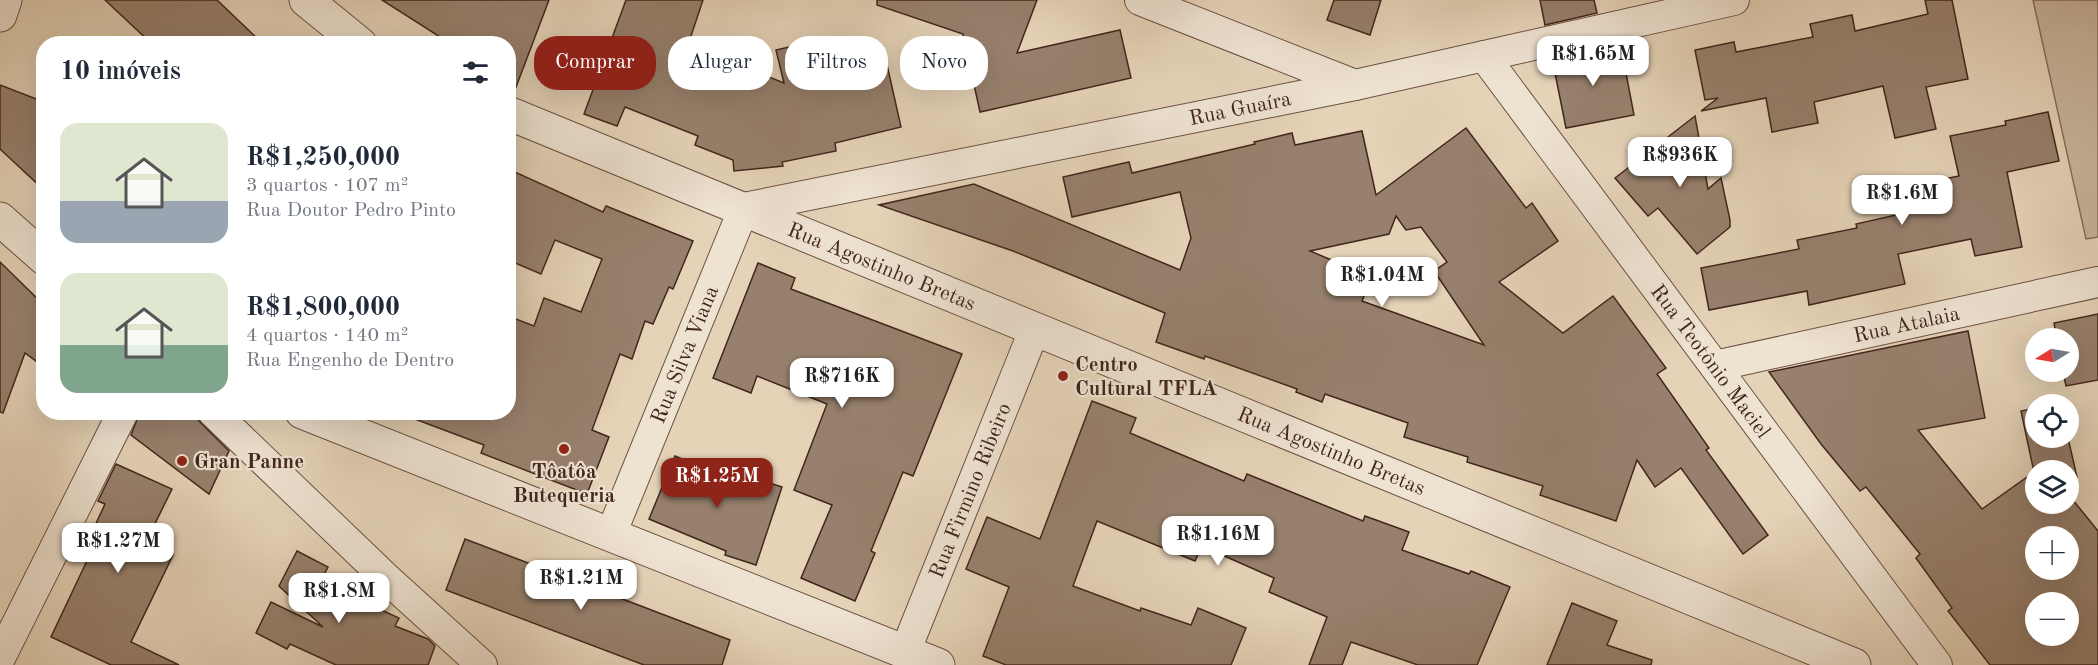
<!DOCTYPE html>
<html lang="pt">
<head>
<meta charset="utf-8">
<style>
  :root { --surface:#fff; --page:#f6f6f7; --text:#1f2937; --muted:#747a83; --accent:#8f2418 }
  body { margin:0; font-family:"Old Standard TT",serif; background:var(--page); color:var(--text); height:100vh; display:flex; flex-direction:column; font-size:22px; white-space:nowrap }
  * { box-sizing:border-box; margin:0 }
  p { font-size:20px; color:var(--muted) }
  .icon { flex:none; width:33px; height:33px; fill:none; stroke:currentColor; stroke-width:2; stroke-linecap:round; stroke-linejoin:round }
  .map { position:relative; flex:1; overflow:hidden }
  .drawer { position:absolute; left:36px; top:36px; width:480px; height:384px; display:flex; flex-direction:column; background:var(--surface); border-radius:24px; box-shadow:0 6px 24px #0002 }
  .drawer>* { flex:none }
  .banner { position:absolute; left:534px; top:36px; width:570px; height:54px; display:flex; gap:12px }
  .needle { width:39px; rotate:259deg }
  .tools { position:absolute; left:2025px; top:328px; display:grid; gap:12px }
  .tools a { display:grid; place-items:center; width:54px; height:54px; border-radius:50%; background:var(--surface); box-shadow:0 6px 24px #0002; font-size:30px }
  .price { position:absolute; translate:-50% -51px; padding:0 14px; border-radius:12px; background:#fff; color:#222; font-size:20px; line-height:39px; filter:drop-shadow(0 2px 3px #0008) }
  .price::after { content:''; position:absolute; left:50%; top:36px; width:18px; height:14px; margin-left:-9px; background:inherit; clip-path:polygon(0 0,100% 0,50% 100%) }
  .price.on { background:var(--accent); color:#fff }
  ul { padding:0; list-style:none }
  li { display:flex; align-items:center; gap:18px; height:150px; padding:0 24px }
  li span { display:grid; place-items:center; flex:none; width:168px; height:120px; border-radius:18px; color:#555 }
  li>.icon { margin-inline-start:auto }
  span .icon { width:72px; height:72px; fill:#fffc; stroke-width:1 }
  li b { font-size:26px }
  h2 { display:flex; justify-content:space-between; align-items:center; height:72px; padding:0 24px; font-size:26px }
  .pill { padding:0 21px; border-radius:24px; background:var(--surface); box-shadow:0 6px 24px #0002; font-size:21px; line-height:54px }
  .pill.on { background:var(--accent); color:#fff }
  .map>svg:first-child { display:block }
  .green { fill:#c9b69d; stroke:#866e5c; stroke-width:1.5 }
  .building { fill:#97806d; stroke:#42261c; stroke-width:1.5; fill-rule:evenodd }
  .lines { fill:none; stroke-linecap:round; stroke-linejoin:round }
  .minor-casing { stroke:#6b5143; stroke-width:32 }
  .tertiary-casing { stroke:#6b5143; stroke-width:35 }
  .minor { stroke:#eee2d1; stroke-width:30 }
  .tertiary { stroke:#eee2d1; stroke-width:33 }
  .poi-dot { fill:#8f2418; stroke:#eee2d1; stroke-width:2 }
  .labels { text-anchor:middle; stroke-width:4.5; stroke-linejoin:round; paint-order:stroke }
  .street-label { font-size:21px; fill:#42261c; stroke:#eee2d1 }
  .poi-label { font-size:21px; font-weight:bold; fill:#42261c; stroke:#eee2d1; text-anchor:start }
</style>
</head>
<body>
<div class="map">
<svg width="2098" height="665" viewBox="0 0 2098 665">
  <rect width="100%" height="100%" fill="#e5d3b8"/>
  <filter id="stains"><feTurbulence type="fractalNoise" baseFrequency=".00333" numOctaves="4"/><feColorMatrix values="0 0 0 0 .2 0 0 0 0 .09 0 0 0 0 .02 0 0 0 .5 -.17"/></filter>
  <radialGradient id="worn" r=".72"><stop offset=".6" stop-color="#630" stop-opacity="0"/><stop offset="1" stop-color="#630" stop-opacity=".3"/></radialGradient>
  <polygon class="green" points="2033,0 2098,0 2098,237 2086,239"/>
  <g class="building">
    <polygon points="105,0 217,0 263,44 152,44"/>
    <polygon points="382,0 549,0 513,95 508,95 508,44 451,44"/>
    <polygon points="626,0 703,0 688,45 784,83 776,50 823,39 816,62 883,47 901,127 835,143 836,151 782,162 783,166 734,171 733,160 695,145 698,136 625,107 617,126 584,114"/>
    <polygon points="877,0 1037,0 1017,53 1120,30 1131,78 980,112 963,34 877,5"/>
    <polygon points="1334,0 1381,0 1370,35 1327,20"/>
    <polygon points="1540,0 1594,0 1597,13 1545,25"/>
    <polygon points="1925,0 1952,0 1968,79 1926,87 1936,129 1895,138 1883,86 1814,102 1818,123 1772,132 1766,98 1701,111 1718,98 1705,100 1695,50 1734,42 1736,52 1813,37 1810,24 1852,15 1855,31 1928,14"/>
    <polygon points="1604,47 1605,51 1621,47 1634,115 1566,128 1552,58"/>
    <polygon points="0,85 44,102 44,190 0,149"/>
    <polygon points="2048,112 2059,161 2007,172 2022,247 1975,256 1971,239 1898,254 1905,284 1809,305 1807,291 1709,310 1701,268 1799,249 1797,240 1857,228 1856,224 1918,210 1913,185 1959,176 1950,136 2006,125 2005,121"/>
    <polygon points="1695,116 1708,189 1721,178 1730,220 1730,227 1697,254 1658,208 1648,216 1615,178"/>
    <path d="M1466,128L1526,208L1532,203L1558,241L1499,282L1563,333L1613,296L1666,368L1657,374L1709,448L1706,450L1768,535L1743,554L1681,468L1655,487L1637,460L1616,521L1540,495L1543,486L1467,462L1468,457L1404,437L1408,423L1325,394L1322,402L1296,392L1297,389L1205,356L1204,359L1156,342L1165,313L1013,251L879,205L974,184L1180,270L1191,238L1180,192L1072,217L1063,177L1129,162L1132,173L1255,144L1254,142L1292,133L1295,145L1362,131L1376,195ZM1396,216L1406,230L1421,227L1447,262L1434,271L1484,345L1362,301L1372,277L1310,251L1389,234Z"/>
    <polygon points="508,169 603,212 606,206 693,241 673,289 669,287 653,324 645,321 632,359 620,354 592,430 609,437 587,494 481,453 484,445 404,415 404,412 508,412 508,316 534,326 544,298 581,312 602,259 555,240 541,274 508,260"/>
    <polygon points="0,262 44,305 44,367 25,353 3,413 0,412"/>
    <polygon points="758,263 795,278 791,289 962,354 913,476 903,472 871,551 875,553 855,601 801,578 832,505 794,490 827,404 757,376 751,393 713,378"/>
    <polygon points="2098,314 2098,380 2066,386 2063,372 2068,372 2068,339 2057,339 2054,323"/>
    <path d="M1968,331L1985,418L1918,430L1982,509L2034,472L2021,411L2036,408V438H2068L2077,477L2068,479V471H2036V504H2068V494L2098,531V665H1990L1948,611L1952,608L1916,558L1920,554L1866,487L1860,491L1821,444L1769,372ZM2036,537H2068V570H2036ZM2036,603H2068V636H2036Z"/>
    <polygon points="1092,401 1136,418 1130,433 1244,481 1247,474 1363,521 1365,516 1409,532 1402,550 1469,574 1471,571 1510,587 1477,665 1418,665 1351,642 1342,665 1309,665 1327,617 1269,592 1274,578 1202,546 1195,561 1097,521 1073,586 1140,611 1141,608 1191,625 1198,608 1246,628 1231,665 1006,665 983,656 1009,587 966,569 987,517 1040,539"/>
    <polygon points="140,412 190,412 229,451 209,494 131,435"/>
    <polygon points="675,456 748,487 751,477 782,487 756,565 725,555 726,551 649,519"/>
    <polygon points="116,464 172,489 146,542 173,555 131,642 179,665 111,665 51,637 93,548 86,545 105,504 98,501"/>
    <polygon points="465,539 730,640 722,665 644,665 446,590"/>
    <polygon points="297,551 328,567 320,582 399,618 395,626 428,639 435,646 428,665 336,665 290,644 287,649 256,633 271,602 323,627 279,586"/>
    <polygon points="1572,603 1617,621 1607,645 1652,660 1651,665 1547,665"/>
  </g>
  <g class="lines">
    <defs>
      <g id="minor">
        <polyline points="1140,0 1355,85"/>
        <path id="s1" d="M1484,56L1937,665"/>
        <path id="s2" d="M1715,366L2098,282"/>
        <polyline points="213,412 385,577 482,665"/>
        <path id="s3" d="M611,534L744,208L1355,85L1734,0"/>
        <path id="s4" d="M905,652L1035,328"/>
        <polyline points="0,658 123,412"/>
      </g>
      <g id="tertiary">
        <polyline points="306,0 360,44"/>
        <polyline points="0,15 5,0"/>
        <path id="s5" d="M508,113L1854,665"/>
        <polyline points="0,219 44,258"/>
        <polyline points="302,412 938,665"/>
      </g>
    </defs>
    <use href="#minor" class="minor-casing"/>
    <use href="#tertiary" class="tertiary-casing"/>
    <use href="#minor" class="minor"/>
    <use href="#tertiary" class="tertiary"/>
  </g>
  <g class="poi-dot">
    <circle cx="1063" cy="376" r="6"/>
    <circle cx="564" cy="449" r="6"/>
    <circle cx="182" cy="461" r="6"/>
  </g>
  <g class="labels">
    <g class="street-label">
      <text dy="7" stroke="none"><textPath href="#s3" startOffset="858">Rua Guaíra</textPath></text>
      <text dy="7" stroke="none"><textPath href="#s5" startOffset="404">Rua Agostinho Bretas</textPath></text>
      <text dy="7" stroke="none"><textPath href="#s2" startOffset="196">Rua Atalaia</textPath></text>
      <text dy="7" stroke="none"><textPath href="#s3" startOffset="194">Rua Silva Viana</textPath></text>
      <text dy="7" stroke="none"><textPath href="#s1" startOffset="380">Rua Teotônio Maciel</textPath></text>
      <text dy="7" stroke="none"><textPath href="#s5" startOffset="890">Rua Agostinho Bretas</textPath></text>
      <text dy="7" stroke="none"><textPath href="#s4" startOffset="174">Rua Firmino Ribeiro</textPath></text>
    </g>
    <g class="poi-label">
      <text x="1075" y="371">Centro<tspan x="1075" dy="24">Cultural TFLA</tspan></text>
      <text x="194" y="468">Gran Panne</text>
      <text x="564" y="478" text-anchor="middle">Tôatôa<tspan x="564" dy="24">Butequeria</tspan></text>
    </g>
  </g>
  <rect width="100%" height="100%" filter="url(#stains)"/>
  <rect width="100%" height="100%" fill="url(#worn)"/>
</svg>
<div class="tools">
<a><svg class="needle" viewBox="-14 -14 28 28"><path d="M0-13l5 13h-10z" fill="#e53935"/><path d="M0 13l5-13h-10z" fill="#747a83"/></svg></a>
<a><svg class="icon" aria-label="locate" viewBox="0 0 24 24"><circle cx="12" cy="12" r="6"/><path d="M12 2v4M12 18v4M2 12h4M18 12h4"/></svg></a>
<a><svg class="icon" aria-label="layers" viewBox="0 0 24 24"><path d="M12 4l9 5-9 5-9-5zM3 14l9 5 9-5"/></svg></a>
<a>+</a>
<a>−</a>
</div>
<b class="price" style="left:1593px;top:87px">R$1.65M</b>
<b class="price" style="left:1680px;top:188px">R$936K</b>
<b class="price" style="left:1902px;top:226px">R$1.6M</b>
<b class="price" style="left:1382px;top:308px">R$1.04M</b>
<b class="price" style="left:842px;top:409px">R$716K</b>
<b class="price on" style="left:717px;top:509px">R$1.25M</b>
<b class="price" style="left:1218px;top:567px">R$1.16M</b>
<b class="price" style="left:118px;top:574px">R$1.27M</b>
<b class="price" style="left:581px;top:611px">R$1.21M</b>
<b class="price" style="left:339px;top:624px">R$1.8M</b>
<div class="banner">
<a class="pill on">Comprar</a>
<a class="pill">Alugar</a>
<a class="pill">Filtros</a>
<a class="pill">Novo</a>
</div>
<section class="drawer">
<h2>10 imóveis<svg class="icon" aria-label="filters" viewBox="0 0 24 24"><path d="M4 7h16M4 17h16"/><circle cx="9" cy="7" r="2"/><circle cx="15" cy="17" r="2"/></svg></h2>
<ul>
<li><span style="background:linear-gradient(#dfe7d0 65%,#9aa5b1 0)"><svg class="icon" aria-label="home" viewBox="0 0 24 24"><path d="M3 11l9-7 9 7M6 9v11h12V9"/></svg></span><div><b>R$1,250,000</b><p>3 quartos · 107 m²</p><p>Rua Doutor Pedro Pinto</p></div></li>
<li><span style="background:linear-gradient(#dfe7d0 60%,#7fa58c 0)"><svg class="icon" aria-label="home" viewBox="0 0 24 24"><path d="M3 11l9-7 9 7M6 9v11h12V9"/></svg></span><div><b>R$1,800,000</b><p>4 quartos · 140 m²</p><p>Rua Engenho de Dentro</p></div></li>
</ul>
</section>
</div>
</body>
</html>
